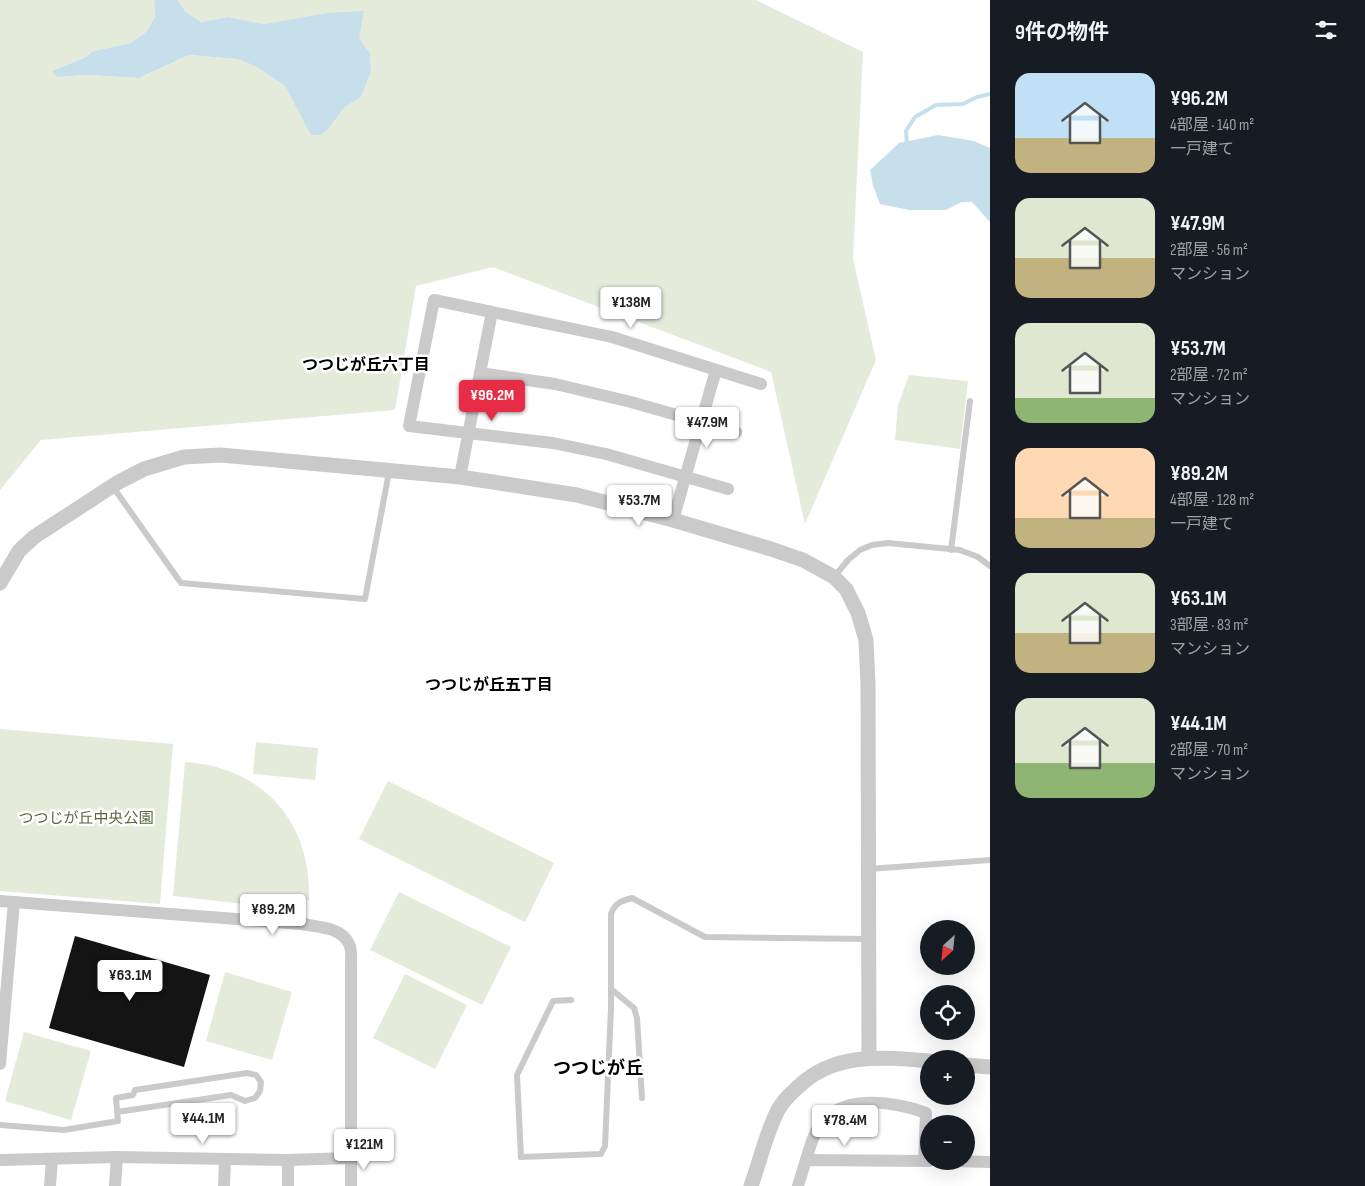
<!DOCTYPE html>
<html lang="ja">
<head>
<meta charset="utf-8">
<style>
  :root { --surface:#171b24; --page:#20242c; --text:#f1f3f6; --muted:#9ea1a6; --accent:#e62d45 }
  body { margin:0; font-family:"Sofia Sans Condensed","Noto Sans JP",sans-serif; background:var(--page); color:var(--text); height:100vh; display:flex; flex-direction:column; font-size:19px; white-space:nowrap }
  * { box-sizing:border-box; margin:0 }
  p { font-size:16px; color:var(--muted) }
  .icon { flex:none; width:28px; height:28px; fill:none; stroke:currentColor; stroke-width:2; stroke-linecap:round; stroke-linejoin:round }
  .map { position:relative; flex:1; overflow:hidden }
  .sheet { display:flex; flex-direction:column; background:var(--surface); width:375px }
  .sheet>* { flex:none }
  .needle { width:32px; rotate:207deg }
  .tools { position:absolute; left:920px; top:920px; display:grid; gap:10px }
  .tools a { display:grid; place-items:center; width:55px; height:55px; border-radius:50%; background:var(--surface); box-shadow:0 5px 20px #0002; font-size:25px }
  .price { position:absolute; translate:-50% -42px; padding:0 11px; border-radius:5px; background:#fff; color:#222; font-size:16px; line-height:32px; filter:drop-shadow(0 1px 2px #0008) }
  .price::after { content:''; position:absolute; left:50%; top:30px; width:15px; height:11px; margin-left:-8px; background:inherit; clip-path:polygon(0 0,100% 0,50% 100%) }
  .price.on { background:var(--accent); color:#fff }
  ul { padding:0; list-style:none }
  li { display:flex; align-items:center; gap:15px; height:125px; padding:0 25px }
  li span { display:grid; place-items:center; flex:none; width:140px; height:100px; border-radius:15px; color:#555 }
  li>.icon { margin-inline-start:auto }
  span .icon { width:60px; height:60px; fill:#fffc; stroke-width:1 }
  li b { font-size:21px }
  h2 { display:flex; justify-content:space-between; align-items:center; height:60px; padding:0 25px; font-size:21px }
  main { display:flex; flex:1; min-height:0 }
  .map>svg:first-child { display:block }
  .green { fill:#e4ebdb }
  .water { fill:#c6dfeb }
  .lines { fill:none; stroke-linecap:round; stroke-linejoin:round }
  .stream { stroke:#c6dfeb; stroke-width:4 }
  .building { fill:#141414 }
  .service { stroke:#cacaca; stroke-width:6 }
  .minor { stroke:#cacaca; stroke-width:12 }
  .tertiary { stroke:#cacaca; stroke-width:15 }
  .labels { text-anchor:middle; stroke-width:5; stroke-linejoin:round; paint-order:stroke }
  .park-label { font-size:15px; fill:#53693a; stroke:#fff }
  .neighbourhood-label { font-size:16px; font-weight:bold; fill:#000; stroke:#fff }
  .quarter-label { font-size:18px; font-weight:bold; fill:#000; stroke:#fff }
</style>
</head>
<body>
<main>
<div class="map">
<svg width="990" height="1186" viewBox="0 0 990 1186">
  <rect width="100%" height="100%" fill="#fff"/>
  <g class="green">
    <polygon points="0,0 154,0 155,17 146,32 131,43 93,51 86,57 52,71 57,77 86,75 139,78 189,55 237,59 255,66 285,86 312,135 328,129 345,107 361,97 371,72 370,53 359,38 327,13 264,24 228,17 201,22 185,11 178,0 756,0 863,52 853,259 876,360 805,524 771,372 493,267 416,286 395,410 41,440 0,490"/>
    <polygon points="909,375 968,381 960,449 895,440 898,405"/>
    <polygon points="0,729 173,744 160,904 0,891"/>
    <polygon points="256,742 318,748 315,780 253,774"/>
    <path d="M185,762C263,767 312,822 309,900L245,894L244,904L173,896Z"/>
    <polygon points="388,781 554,863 525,922 359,839"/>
    <polygon points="399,892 511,947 482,1005 370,950"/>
    <polygon points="225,972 292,992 272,1060 206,1041"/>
    <polygon points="405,974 467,1005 435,1069 373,1038"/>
    <polygon points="24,1032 91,1051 71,1120 5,1101"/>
  </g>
  <g class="water">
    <polygon points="154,0 178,0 185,11 201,22 228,17 264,24 327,13 364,11 359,38 370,53 371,72 361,97 345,107 328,129 321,135 311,135 285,86 255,66 237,59 189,55 139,78 86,75 57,77 52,71 86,57 93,51 131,43 146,32 155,17"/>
    <polygon points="938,135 974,141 990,148 990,222 972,202 962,202 946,210 909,210 880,204 873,186 870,170 899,143"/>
  </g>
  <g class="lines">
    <polyline class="stream" points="907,146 906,131 915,117 936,105 963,104 977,97 990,94"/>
  </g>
  <polygon class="building" points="75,936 210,975 184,1067 49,1028"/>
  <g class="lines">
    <g class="service">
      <polyline points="113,487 181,583 365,599 389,472"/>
      <polyline points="951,550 970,401"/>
      <polyline points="834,577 848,560 860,550 872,545 888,543 960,550 978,557 990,566"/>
      <polyline points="869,869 990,860"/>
      <polyline points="611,989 634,1008 637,1018 642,1098"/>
      <path d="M571,1000L553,1001L517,1075L521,1157L601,1154L605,1146L611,1008V914C615,903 621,901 632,898L705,937L868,939"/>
      <polyline points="0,1125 64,1130 118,1121 116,1098 133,1095 135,1090 247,1073 256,1075 261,1082 260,1091 255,1098 245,1101 231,1095 117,1112"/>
    </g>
    <g class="minor">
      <polyline points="492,312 612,337 761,384"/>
      <polyline points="480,373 492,312 434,300 409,426 553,443 606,454 728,489"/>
      <polyline points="460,477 480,373 555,384 631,402 736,432"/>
      <polyline points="673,520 716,370"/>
      <path d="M0,901L302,924C317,927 342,927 349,944C352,949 351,959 351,964V1186"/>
      <polyline points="0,1064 14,902"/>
      <polyline points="0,1160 117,1157 288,1160 350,1158"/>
      <polyline points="288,1160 288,1186"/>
      <path d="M806,1160C810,1147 814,1131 823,1121C846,1094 897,1102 926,1113L924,1161"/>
      <polyline points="954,1161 990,1162"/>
      <polyline points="50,1186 52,1159"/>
      <polyline points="115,1186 117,1157"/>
      <polyline points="224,1186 225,1159"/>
      <polyline points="798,1186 806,1160 929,1161"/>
    </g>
    <g class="tertiary">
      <polyline points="0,583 19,551 34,537 117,483 144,469 184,457 221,455 460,477 577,495 673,520 771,549 803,560 834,577 846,589 858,613 866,640 868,684 869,1057"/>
      <polyline points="966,1065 990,1067"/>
      <path d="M751,1186C760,1161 766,1133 778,1110C783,1101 791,1093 798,1087C834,1052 883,1057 929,1061"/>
    </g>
  </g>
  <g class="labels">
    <g class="park-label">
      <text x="86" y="823">つつじが丘中央公園</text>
    </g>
    <g class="neighbourhood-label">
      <text x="366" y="370">つつじが丘六丁目</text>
      <text x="489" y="690">つつじが丘五丁目</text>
    </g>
    <g class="quarter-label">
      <text x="598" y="1074">つつじが丘</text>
    </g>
  </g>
</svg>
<div class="tools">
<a><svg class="needle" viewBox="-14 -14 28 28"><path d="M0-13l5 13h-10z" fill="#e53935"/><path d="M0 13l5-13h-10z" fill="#9ea1a6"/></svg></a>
<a><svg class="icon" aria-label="locate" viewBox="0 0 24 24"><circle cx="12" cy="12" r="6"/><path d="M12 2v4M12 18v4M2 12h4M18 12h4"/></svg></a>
<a>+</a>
<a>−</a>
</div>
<b class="price" style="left:631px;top:329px">¥138M</b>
<b class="price on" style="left:492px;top:422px">¥96.2M</b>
<b class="price" style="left:707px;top:449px">¥47.9M</b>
<b class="price" style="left:639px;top:527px">¥53.7M</b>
<b class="price" style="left:273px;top:936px">¥89.2M</b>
<b class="price" style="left:130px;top:1002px">¥63.1M</b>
<b class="price" style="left:203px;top:1145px">¥44.1M</b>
<b class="price" style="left:845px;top:1147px">¥78.4M</b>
<b class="price" style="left:364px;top:1171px">¥121M</b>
</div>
<section class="sheet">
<h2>9件の物件<svg class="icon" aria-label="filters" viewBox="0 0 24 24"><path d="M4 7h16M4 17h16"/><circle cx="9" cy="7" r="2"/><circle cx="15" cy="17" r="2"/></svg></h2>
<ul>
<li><span style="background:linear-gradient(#bfe0f5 65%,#c2b280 0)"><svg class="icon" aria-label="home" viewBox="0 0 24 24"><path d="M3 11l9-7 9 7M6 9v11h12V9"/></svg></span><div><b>¥96.2M</b><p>4部屋 · 140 m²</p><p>一戸建て</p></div></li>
<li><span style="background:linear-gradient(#dfe7d0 60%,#c2b280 0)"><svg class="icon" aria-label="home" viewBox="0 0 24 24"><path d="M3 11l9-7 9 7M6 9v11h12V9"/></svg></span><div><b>¥47.9M</b><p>2部屋 · 56 m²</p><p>マンション</p></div></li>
<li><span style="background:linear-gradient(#dfe7d0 75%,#8fb573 0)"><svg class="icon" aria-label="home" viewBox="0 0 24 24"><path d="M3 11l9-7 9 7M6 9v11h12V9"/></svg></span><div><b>¥53.7M</b><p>2部屋 · 72 m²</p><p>マンション</p></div></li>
<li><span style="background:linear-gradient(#ffd9b3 70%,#c2b280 0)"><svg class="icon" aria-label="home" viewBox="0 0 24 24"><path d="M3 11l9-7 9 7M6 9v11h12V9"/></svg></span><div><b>¥89.2M</b><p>4部屋 · 128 m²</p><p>一戸建て</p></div></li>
<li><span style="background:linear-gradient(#dfe7d0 60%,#c2b280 0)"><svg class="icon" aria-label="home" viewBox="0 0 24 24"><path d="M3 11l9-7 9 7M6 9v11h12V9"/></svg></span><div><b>¥63.1M</b><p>3部屋 · 83 m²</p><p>マンション</p></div></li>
<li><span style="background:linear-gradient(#dfe7d0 65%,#8fb573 0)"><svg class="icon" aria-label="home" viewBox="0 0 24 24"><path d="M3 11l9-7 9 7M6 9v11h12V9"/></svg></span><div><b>¥44.1M</b><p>2部屋 · 70 m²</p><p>マンション</p></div></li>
</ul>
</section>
</main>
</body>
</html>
